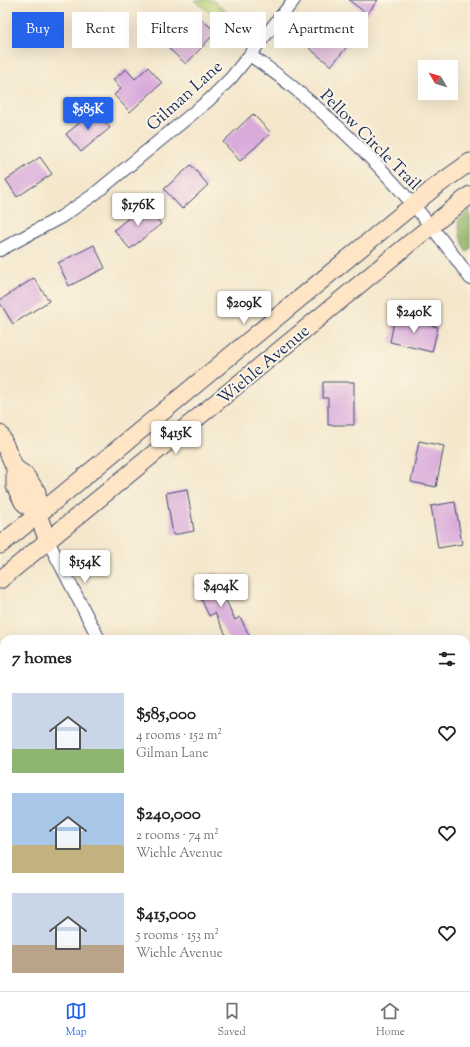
<!DOCTYPE html>
<html lang="en">
<head>
<meta charset="utf-8">
<style>
  :root { --surface:#fff; --page:#f6f6f6; --text:#222; --muted:#767676; --line:#e0e0e0; --accent:#2563eb }
  body { margin:0; font-family:"Sorts Mill Goudy",serif; background:var(--page); color:var(--text); height:100vh; display:flex; flex-direction:column; font-size:15px; white-space:nowrap }
  * { box-sizing:border-box; margin:0 }
  p { font-size:13px; color:var(--muted) }
  .icon { flex:none; width:22px; height:22px; fill:none; stroke:currentColor; stroke-width:2; stroke-linecap:round; stroke-linejoin:round }
  .map { position:relative; flex:1; overflow:hidden }
  .sheet { position:absolute; left:0px; top:635px; width:470px; height:356px; display:flex; flex-direction:column; background:var(--surface); border-radius:12px 12px 0 0; box-shadow:0 4px 16px #0002 }
  .sheet>* { flex:none }
  .hud { position:absolute; left:12px; top:12px; width:446px; height:36px; display:flex; gap:8px }
  .needle { width:26px; rotate:308deg }
  .controls { position:absolute; left:418px; top:60px; display:grid; gap:8px }
  .controls a { display:grid; place-items:center; width:40px; height:40px; border-radius:0px; background:var(--surface); box-shadow:0 4px 16px #0002; font-size:20px }
  .price { position:absolute; translate:-50% -34px; padding:0 9px; border-radius:4px; background:#fff; color:#222; font-size:13px; line-height:26px; filter:drop-shadow(0 1px 2px #0008) }
  .price::after { content:''; position:absolute; left:50%; top:24px; width:12px; height:9px; margin-left:-6px; background:inherit; clip-path:polygon(0 0,100% 0,50% 100%) }
  .price.current { background:var(--accent); color:#fff }
  ul { padding:0; list-style:none }
  li { display:flex; align-items:center; gap:12px; height:100px; padding:0 12px }
  li span { display:grid; place-items:center; flex:none; width:112px; height:80px; border-radius:0px; color:#555 }
  li>.icon { margin-inline-start:auto }
  span .icon { width:48px; height:48px; fill:#fffc; stroke-width:1 }
  li b { font-size:17px }
  h2 { display:flex; justify-content:space-between; align-items:center; height:48px; padding:0 12px; font-size:17px }
  .chip { padding:0 14px; border-radius:0px; background:var(--surface); box-shadow:0 4px 16px #0002; font-size:14px; line-height:36px }
  .chip.current { background:var(--accent); color:#fff }
  .dock { display:flex; justify-content:space-around; align-items:center; height:56px; border-top:1px solid var(--line); background:var(--surface); font-size:11px; color:var(--muted) }
  .dock a { display:grid; justify-items:center; gap:2px }
  .dock .current { color:var(--accent) }
  .map>svg:first-child { display:block }
  .green { fill:#bbd57b; stroke:#6b826c }
  .forest { fill:#94b66b; stroke:#587264 }
  .building { fill:#d9abdb }
  .lines { fill:none; stroke-linecap:round; stroke-linejoin:round }
  .street-casing { stroke:#3c4b6e; stroke-width:14 }
  .secondary-casing { stroke:#3c4b6e; stroke-width:19 }
  .street { stroke:#fff; stroke-width:12 }
  .secondary { stroke:#fee5c5; stroke-width:17 }
  .labels { text-anchor:middle; stroke-width:4; stroke-linejoin:round; paint-order:stroke }
  .street-label { font-size:17px; fill:#1b2f5e; stroke:#fcf5e5 }
</style>
</head>
<body>
<div class="map">
<svg width="470" height="991" viewBox="0 0 470 991">
  <rect width="100%" height="100%" fill="#fcf5e5"/>
  <filter id="ink" filterUnits="userSpaceOnUse"><feTurbulence type="fractalNoise" baseFrequency=".025" numOctaves="2"/><feDisplacementMap in="SourceGraphic" scale="8" xChannelSelector="R" yChannelSelector="G"/><feConvolveMatrix kernelMatrix="1 2 1 2 8 2 1 2 1" color-interpolation-filters="sRGB"/></filter>
  <filter id="wash" filterUnits="userSpaceOnUse"><feTurbulence type="fractalNoise" baseFrequency=".012" numOctaves="4" result="noise"/><feDisplacementMap in="SourceGraphic" scale="16" xChannelSelector="R" yChannelSelector="G"/><feGaussianBlur stdDeviation="0.9" result="paint"/><feColorMatrix in="noise" values="0 0 0 0 0 0 0 0 0 0 0 0 0 0 0 0 0 1.4 0 .05"/><feComposite in="paint" operator="in"/></filter>
  <g filter="url(#wash)">
    <rect width="100%" height="100%" fill="#f4e7cc"/>
    <polygon class="green" points="194,0 212,0 247,28 240,36"/>
    <polygon class="forest" points="470,209 470,249 466,252 460,235 458,221"/>
    <g id="blocks">
      <g class="building">
        <polygon points="349,0 378,0 367,14"/>
        <polygon points="199,17 216,32 186,64 169,49"/>
        <polygon points="334,18 356,36 331,66 309,48"/>
        <polygon points="148,67 162,83 130,112 114,95 121,89 113,80 126,69 135,79"/>
        <polygon points="95,110 110,128 81,152 66,134"/>
        <polygon points="253,114 271,133 240,161 223,142"/>
        <polygon points="40,157 52,174 17,197 6,180"/>
        <polygon points="191,165 208,185 182,209 164,189"/>
        <polygon points="145,204 161,224 130,249 114,230"/>
        <polygon points="94,245 105,268 69,286 58,263"/>
        <polygon points="34,278 49,301 13,324 0,303 0,300"/>
        <polygon points="395,317 438,327 432,352 390,342"/>
        <polygon points="323,382 354,382 354,425 328,425 328,398 323,398"/>
        <polygon points="419,441 444,446 436,487 411,482"/>
        <polygon points="187,489 194,531 173,535 166,493"/>
        <polygon points="455,502 462,544 438,548 431,506"/>
        <polygon points="214,574 235,620 240,617 251,639 228,639 215,613 209,616 194,584"/>
      </g>
    </g>
  </g>
  <g filter="url(#ink)">
    <use href="#blocks" fill-opacity="0" stroke="#3c4b6e" stroke-width="1"/>
    <g class="lines">
      <defs>
        <g id="street">
          <path d="M250,55C265,66 280,76 294,88C361,143 420,207 470,278"/>
          <polyline points="0,250 61,217 92,196 209,100 231,78 294,0"/>
          <polyline points="48,541 99,639"/>
          <polyline points="284,987 286,991"/>
          <polyline points="72,991 79,987"/>
        </g>
        <g id="secondary">
          <polyline points="0,434 15,468 15,486 23,502 38,515"/>
          <polyline points="15,468 25,475 37,492 38,515 48,541"/>
          <polyline points="0,545 61,496 397,218 435,187 470,162"/>
          <polyline points="0,580 416,238 470,195"/>
        </g>
      </defs>
      <use href="#street" class="street-casing"/>
      <use href="#secondary" class="secondary-casing"/>
      <use href="#street" class="street"/>
      <use href="#secondary" class="secondary"/>
    </g>
  </g>
  <g class="labels">
    <g class="street-label">
      <text transform="translate(184 95) rotate(-42)" y="6">Gilman Lane</text>
      <text transform="translate(371 139) rotate(45)" y="6">Pellow Circle Trail</text>
      <text transform="translate(263 364) rotate(-40)" y="6">Wiehle Avenue</text>
    </g>
  </g>
</svg>
<div class="controls">
<a><svg class="needle" viewBox="-14 -14 28 28"><path d="M0-13l5 13h-10z" fill="#e53935"/><path d="M0 13l5-13h-10z" fill="#767676"/></svg></a>
</div>
<b class="price current" style="left:88px;top:131px">$585K</b>
<b class="price" style="left:138px;top:227px">$176K</b>
<b class="price" style="left:244px;top:325px">$209K</b>
<b class="price" style="left:414px;top:334px">$240K</b>
<b class="price" style="left:176px;top:455px">$415K</b>
<b class="price" style="left:85px;top:584px">$154K</b>
<b class="price" style="left:221px;top:608px">$404K</b>
<div class="hud">
<a class="chip current">Buy</a>
<a class="chip">Rent</a>
<a class="chip">Filters</a>
<a class="chip">New</a>
<a class="chip">Apartment</a>
</div>
<section class="sheet">
<h2>7 homes<svg class="icon" aria-label="filters" viewBox="0 0 24 24"><path d="M4 7h16M4 17h16"/><circle cx="9" cy="7" r="2"/><circle cx="15" cy="17" r="2"/></svg></h2>
<ul>
<li><span style="background:linear-gradient(#c9d6e8 70%,#8fb573 0)"><svg class="icon" aria-label="home" viewBox="0 0 24 24"><path d="M3 11l9-7 9 7M6 9v11h12V9"/></svg></span><div><b>$585,000</b><p>4 rooms · 152 m²</p><p>Gilman Lane</p></div><svg class="icon" aria-label="heart" viewBox="0 0 24 24"><path d="M12 20l-8-8c-3-5 5-10 8-4 3-6 11-1 8 4z"/></svg></li>
<li><span style="background:linear-gradient(#a9c7e8 65%,#c2b280 0)"><svg class="icon" aria-label="home" viewBox="0 0 24 24"><path d="M3 11l9-7 9 7M6 9v11h12V9"/></svg></span><div><b>$240,000</b><p>2 rooms · 74 m²</p><p>Wiehle Avenue</p></div><svg class="icon" aria-label="heart" viewBox="0 0 24 24"><path d="M12 20l-8-8c-3-5 5-10 8-4 3-6 11-1 8 4z"/></svg></li>
<li><span style="background:linear-gradient(#c9d6e8 65%,#b9a48a 0)"><svg class="icon" aria-label="home" viewBox="0 0 24 24"><path d="M3 11l9-7 9 7M6 9v11h12V9"/></svg></span><div><b>$415,000</b><p>5 rooms · 153 m²</p><p>Wiehle Avenue</p></div><svg class="icon" aria-label="heart" viewBox="0 0 24 24"><path d="M12 20l-8-8c-3-5 5-10 8-4 3-6 11-1 8 4z"/></svg></li>
</ul>
</section>
</div>
<nav class="dock">
<a class="current"><svg class="icon" aria-label="map" viewBox="0 0 24 24"><path d="M3 6l6-2 6 2 6-2v14l-6 2-6-2-6 2zM9 4v14M15 6v14"/></svg>Map</a>
<a><svg class="icon" aria-label="saved" viewBox="0 0 24 24"><path d="M7 4h10v16l-5-4-5 4z"/></svg>Saved</a>
<a><svg class="icon" aria-label="home" viewBox="0 0 24 24"><path d="M3 11l9-7 9 7M6 9v11h12V9"/></svg>Home</a>
</nav>
</body>
</html>
